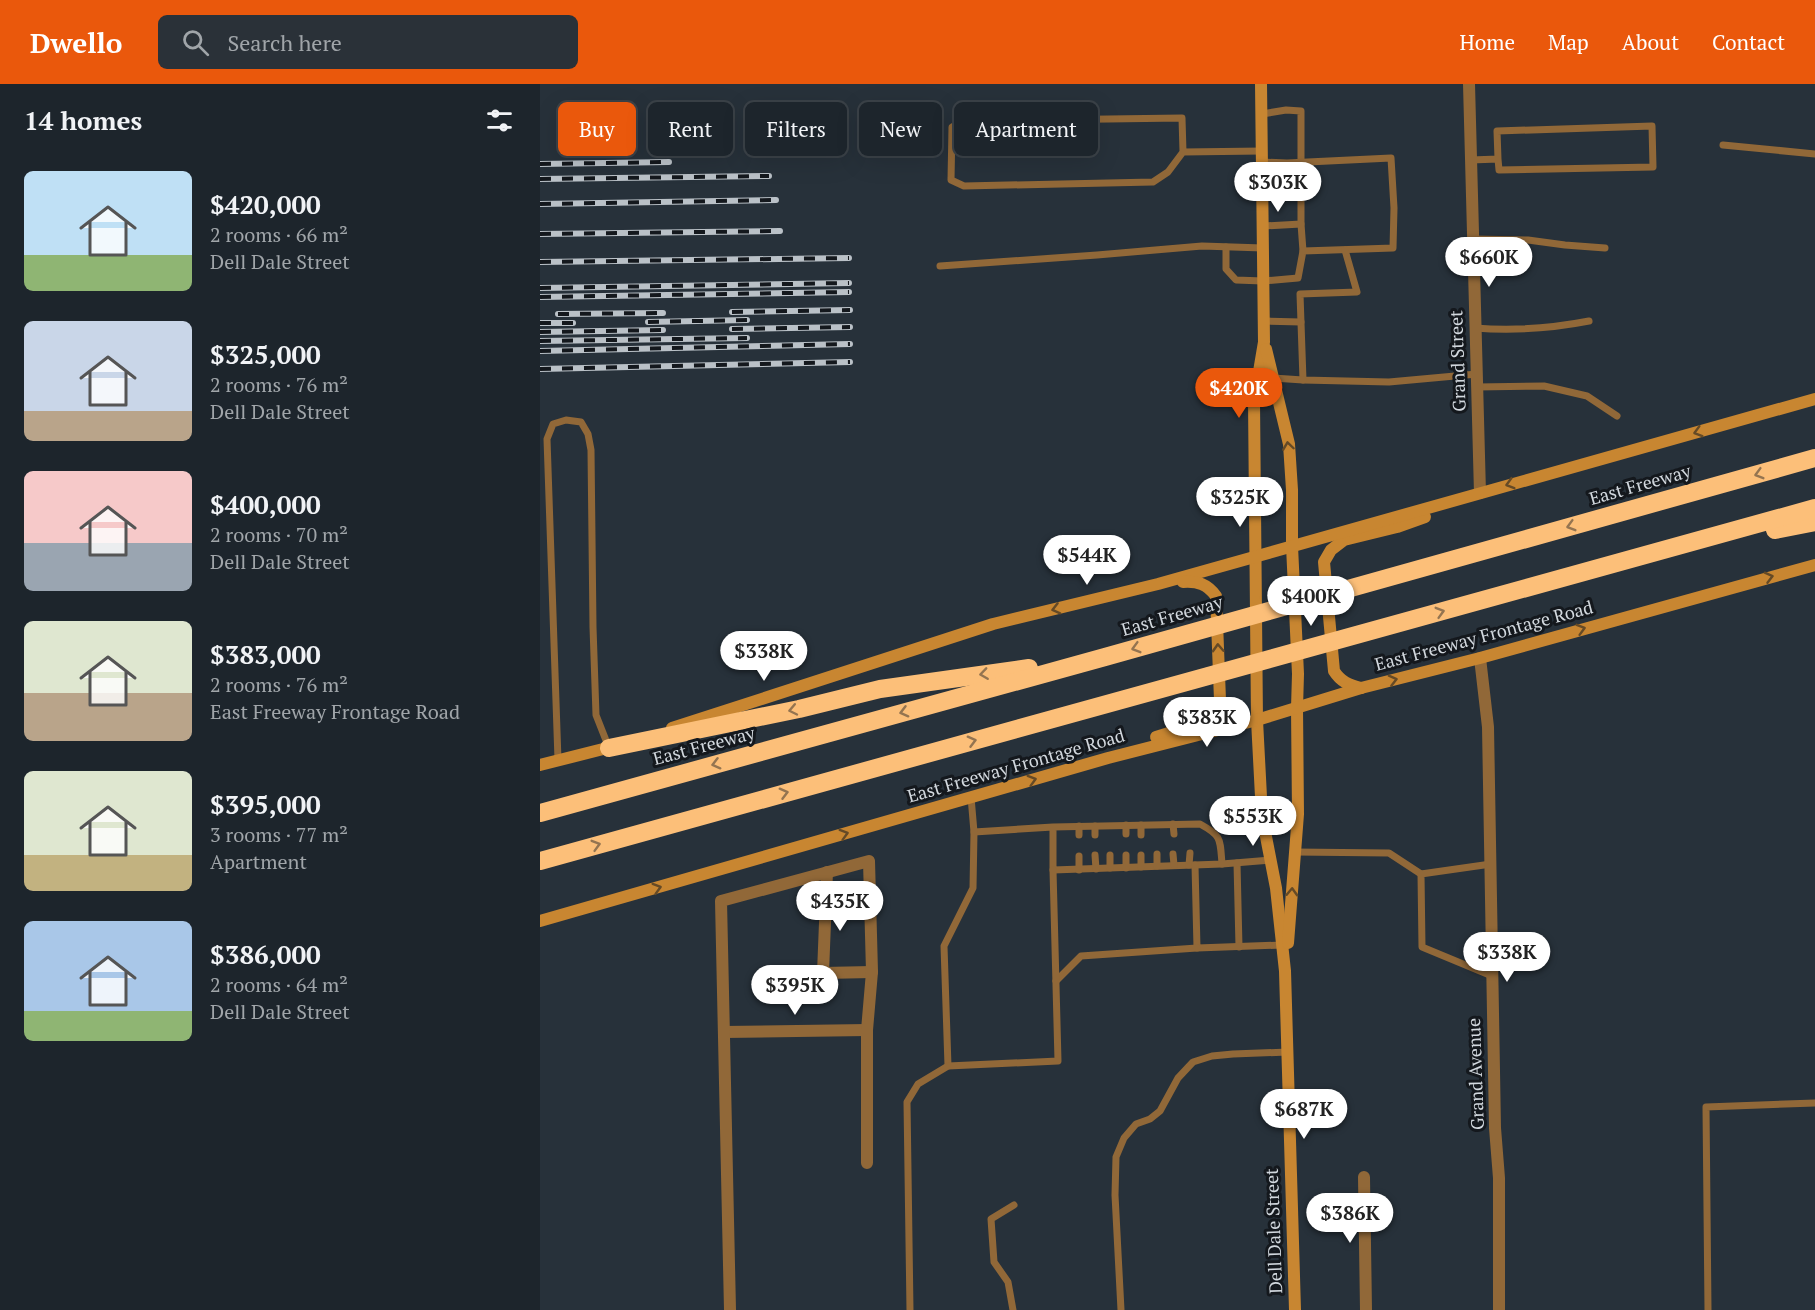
<!DOCTYPE html>
<html lang="en">
<head>
<meta charset="utf-8">
<style>
  :root { --surface:#1d252c; --page:#2a3138; --text:#f1f3f6; --muted:#a0a5a9; --line:#3b4248; --accent:#ea580c }
  body { margin:0; font-family:"PT Serif",serif; background:var(--page); color:var(--text); height:100vh; display:flex; flex-direction:column; font-size:22px; white-space:nowrap }
  * { box-sizing:border-box; margin:0 }
  p { font-size:20px; color:var(--muted) }
  .icon { flex:none; width:33px; height:33px; fill:none; stroke:currentColor; stroke-width:2; stroke-linecap:round; stroke-linejoin:round }
  .map { position:relative; flex:1; overflow:hidden }
  .side { display:flex; flex-direction:column; background:var(--surface); width:540px }
  .side>* { flex:none }
  .banner { position:absolute; left:18px; top:18px; width:570px; height:54px; display:flex; gap:12px }
  .price { position:absolute; translate:-50% -51px; padding:0 14px; border-radius:21px; background:#fff; color:#222; font-size:20px; line-height:39px; filter:drop-shadow(0 2px 3px #0008) }
  .price::after { content:''; position:absolute; left:50%; top:36px; width:18px; height:14px; margin-left:-9px; background:inherit; clip-path:polygon(0 0,100% 0,50% 100%) }
  .price.selected { background:var(--accent); color:#fff }
  ul { padding:0; list-style:none }
  li { display:flex; align-items:center; gap:18px; height:150px; padding:0 24px }
  li span { display:grid; place-items:center; flex:none; width:168px; height:120px; border-radius:9px; color:#555 }
  li>.icon { margin-inline-start:auto }
  span .icon { width:72px; height:72px; fill:#fffc; stroke-width:1 }
  li b { font-size:26px }
  h2 { display:flex; justify-content:space-between; align-items:center; height:72px; padding:0 24px; font-size:26px }
  .tag { padding:0 21px; border-radius:9px; background:var(--surface); box-shadow:0 6px 24px #0002,0 0 0 2px var(--line); font-size:21px; line-height:54px }
  .tag.selected { background:var(--accent); color:#fff }
  header { display:flex; align-items:center; gap:36px; box-sizing:border-box; height:84px; padding:0 30px; background:var(--accent); color:#fff }
  header strong { font-size:28px }
  nav { display:flex; gap:33px; margin-inline-start:auto; font-size:21px }
  .search { width:420px; height:54px; background:var(--page); display:flex; align-items:center; gap:15px; box-sizing:border-box; padding:0 21px; border-radius:9px; color:var(--muted); font-size:22px }
  main { display:flex; flex:1; min-height:0 }
  .map>svg:first-child { display:block }
  .lines { fill:none; stroke-linecap:round; stroke-linejoin:round }
  .service { stroke:#916838; stroke-width:7 }
  .minor { stroke:#916838; stroke-width:12 }
  .secondary { stroke:#c88631; stroke-width:12 }
  .motorway { stroke:#fcbf79; stroke-width:18 }
  .rail-casing { stroke:#bac1c7; stroke-width:6 }
  .rail { stroke:#14181d; stroke-width:4; stroke-dasharray:11; stroke-linecap:butt }
  .oneway { stroke:#654a26 }
  .oneway2 { stroke:#947450 }
  .labels { text-anchor:middle; stroke-width:6; stroke-linejoin:round; paint-order:stroke }
  .street-label { font-size:18px; fill:#d2d8de; stroke:#14181d }
</style>
</head>
<body>
<header>
<strong>Dwello</strong>
<div class="search"><svg class="icon" aria-label="search" viewBox="0 0 24 24"><circle cx="10" cy="10" r="6"/><path d="M15 15l6 6"/></svg>Search here</div>
<nav><a>Home</a><a>Map</a><a>About</a><a>Contact</a></nav>
</header>
<main>
<section class="side">
<h2>14 homes<svg class="icon" aria-label="filters" viewBox="0 0 24 24"><path d="M4 7h16M4 17h16"/><circle cx="9" cy="7" r="2"/><circle cx="15" cy="17" r="2"/></svg></h2>
<ul>
<li><span style="background:linear-gradient(#bfe0f5 70%,#8fb573 0)"><svg class="icon" aria-label="home" viewBox="0 0 24 24"><path d="M3 11l9-7 9 7M6 9v11h12V9"/></svg></span><div><b>$420,000</b><p>2 rooms · 66 m²</p><p>Dell Dale Street</p></div></li>
<li><span style="background:linear-gradient(#c9d6e8 75%,#b9a48a 0)"><svg class="icon" aria-label="home" viewBox="0 0 24 24"><path d="M3 11l9-7 9 7M6 9v11h12V9"/></svg></span><div><b>$325,000</b><p>2 rooms · 76 m²</p><p>Dell Dale Street</p></div></li>
<li><span style="background:linear-gradient(#f6c9c9 60%,#9aa5b1 0)"><svg class="icon" aria-label="home" viewBox="0 0 24 24"><path d="M3 11l9-7 9 7M6 9v11h12V9"/></svg></span><div><b>$400,000</b><p>2 rooms · 70 m²</p><p>Dell Dale Street</p></div></li>
<li><span style="background:linear-gradient(#dfe7d0 60%,#b9a48a 0)"><svg class="icon" aria-label="home" viewBox="0 0 24 24"><path d="M3 11l9-7 9 7M6 9v11h12V9"/></svg></span><div><b>$383,000</b><p>2 rooms · 76 m²</p><p>East Freeway Frontage Road</p></div></li>
<li><span style="background:linear-gradient(#dfe7d0 70%,#c2b280 0)"><svg class="icon" aria-label="home" viewBox="0 0 24 24"><path d="M3 11l9-7 9 7M6 9v11h12V9"/></svg></span><div><b>$395,000</b><p>3 rooms · 77 m²</p><p>Apartment</p></div></li>
<li><span style="background:linear-gradient(#a9c7e8 75%,#8fb573 0)"><svg class="icon" aria-label="home" viewBox="0 0 24 24"><path d="M3 11l9-7 9 7M6 9v11h12V9"/></svg></span><div><b>$386,000</b><p>2 rooms · 64 m²</p><p>Dell Dale Street</p></div></li>
</ul>
</section>
<div class="map">
<svg width="1275" height="1226" viewBox="0 0 1275 1226">
  <rect width="100%" height="100%" fill="#27313a"/>
  <g class="lines">
    <g class="service">
      <polyline points="722,30 746,26 761,27 761,140 723,142"/>
      <polyline points="1183,61 1275,70"/>
      <polyline points="643,68 628,88 613,98 424,102 411,96 412,43 423,37 642,34 643,68 722,67"/>
      <polyline points="931,76 958,75 959,86 1113,83 1112,42 957,47 958,75"/>
      <polyline points="761,140 763,167"/>
      <polyline points="933,155 988,156 1025,161 1065,164"/>
      <polyline points="686,163 686,185 696,196 723,197 758,194 763,167 853,164 854,124 851,74 747,79 722,78"/>
      <polyline points="805,166 817,208 760,210 763,296 849,298 937,290"/>
      <polyline points="400,182 557,171 662,162 723,164"/>
      <polyline points="724,237 761,238"/>
      <path d="M935,244C973,247 1013,244 1049,237"/>
      <polyline points="733,294 763,296"/>
      <polyline points="937,303 1004,302 1047,312 1077,332"/>
      <polyline points="18,676 7,355 13,340 26,336 41,338 48,350 51,366 53,543 56,631 69,664"/>
      <polyline points="633,740 634,750"/>
      <polyline points="586,741 586,750"/>
      <polyline points="601,741 601,751"/>
      <polyline points="555,742 555,751"/>
      <path d="M434,748L513,743L660,740C682,752 680,755 682,780L513,786V743"/>
      <polyline points="539,751 539,742"/>
      <polyline points="755,768 849,769 881,790"/>
      <polyline points="617,770 617,782"/>
      <polyline points="633,770 634,781"/>
      <polyline points="555,771 556,785"/>
      <polyline points="570,771 570,784"/>
      <polyline points="586,771 586,784"/>
      <polyline points="601,771 601,783"/>
      <polyline points="539,772 539,786"/>
      <polyline points="697,779 699,863"/>
      <polyline points="682,780 731,776"/>
      <polyline points="951,780 881,790 882,863 952,892"/>
      <polyline points="649,781 650,769"/>
      <polyline points="655,781 657,864 742,861"/>
      <polyline points="516,897 541,872 657,864"/>
      <polyline points="408,982 404,862 433,804 434,748 431,713"/>
      <polyline points="370,1226 367,1018 378,1000 408,982 518,977 513,786"/>
      <polyline points="473,1226 468,1198 454,1178 451,1135 474,1121"/>
      <polyline points="581,1226 575,1111 576,1073 584,1054 596,1040 610,1035 620,1027 638,994 653,978 672,972 693,970 748,968"/>
      <polyline points="1168,1226 1166,1023 1275,1019"/>
    </g>
    <g class="minor">
      <polyline points="929,0 940,409"/>
      <polyline points="940,574 948,643 955,1044 959,1094 959,1226"/>
      <polyline points="287,788 283,889 332,888"/>
      <polyline points="184,948 327,946"/>
      <polyline points="824,1093 826,1226"/>
      <polyline points="190,1226 181,817 329,777 332,888 327,946 327,1079"/>
    </g>
    <g class="secondary">
      <polyline points="721,0 724,258 714,317 717,636 722,732 736,804 745,887 755,1226"/>
      <polyline points="726,265 749,360 752,406 752,462 758,590 757,624 758,730 748,859"/>
      <path d="M821,604C809,601 801,598 794,587L784,478L791,466L804,456L857,443L885,433"/>
      <polyline points="132,644 453,540 618,500 1275,315"/>
      <path d="M616,653L667,637L678,629L680,616L676,512C667,500 658,497 643,498"/>
      <polyline points="0,681 75,662"/>
      <polyline points="0,837 568,674 717,636 821,604 940,574 1275,481"/>
    </g>
    <g class="motorway">
      <polyline points="1235,446 1275,438"/>
      <polyline points="69,664 259,625 340,605 489,584"/>
      <polyline points="0,729 565,573 1275,374"/>
      <polyline points="0,777 1275,424"/>
    </g>
    <defs>
      <g id="rail">
        <polyline points="0,80 129,78"/>
        <polyline points="0,95 229,92"/>
        <polyline points="0,120 236,116"/>
        <polyline points="0,150 240,147"/>
        <polyline points="0,178 309,174"/>
        <polyline points="0,204 309,199"/>
        <polyline points="0,213 309,208"/>
        <polyline points="192,228 310,226"/>
        <polyline points="18,230 123,229"/>
        <polyline points="108,238 207,236"/>
        <polyline points="0,239 33,239"/>
        <polyline points="192,245 310,243"/>
        <polyline points="0,248 123,246"/>
        <polyline points="0,257 207,254"/>
        <polyline points="0,267 310,260"/>
        <polyline points="0,285 310,278"/>
      </g>
    </defs>
    <use href="#rail" class="rail-casing"/>
    <use href="#rail" class="rail"/>
  </g>
  <defs><path id="oneway-chevron" d="M-2-3.5L2.5 0L-2 3.5" fill="none" stroke-width="1.6" stroke-linecap="round" stroke-linejoin="round" transform="scale(1.5)"/></defs>
  <g class="oneway">
    <use href="#oneway-chevron" transform="translate(1158 348) rotate(164)"/>
    <use href="#oneway-chevron" transform="translate(748 362) rotate(-98)"/>
    <use href="#oneway-chevron" transform="translate(970 400) rotate(164)"/>
    <use href="#oneway-chevron" transform="translate(1229 493) rotate(-15)"/>
    <use href="#oneway-chevron" transform="translate(516 525) rotate(166)"/>
    <use href="#oneway-chevron" transform="translate(1041 545) rotate(-16)"/>
    <use href="#oneway-chevron" transform="translate(678 564) rotate(-93)"/>
    <use href="#oneway-chevron" transform="translate(853 596) rotate(-14)"/>
    <use href="#oneway-chevron" transform="translate(492 696) rotate(-16)"/>
    <use href="#oneway-chevron" transform="translate(304 750) rotate(-16)"/>
    <use href="#oneway-chevron" transform="translate(117 804) rotate(-16)"/>
    <use href="#oneway-chevron" transform="translate(752 808) rotate(-88)"/>
  </g>
  <g class="oneway2">
    <use href="#oneway-chevron" transform="translate(1219 390) rotate(164)"/>
    <use href="#oneway-chevron" transform="translate(1031 442) rotate(164)"/>
    <use href="#oneway-chevron" transform="translate(900 528) rotate(-16)"/>
    <use href="#oneway-chevron" transform="translate(596 564) rotate(164)"/>
    <use href="#oneway-chevron" transform="translate(444 590) rotate(172)"/>
    <use href="#oneway-chevron" transform="translate(253 626) rotate(168)"/>
    <use href="#oneway-chevron" transform="translate(364 628) rotate(165)"/>
    <use href="#oneway-chevron" transform="translate(432 657) rotate(-15)"/>
    <use href="#oneway-chevron" transform="translate(176 680) rotate(165)"/>
    <use href="#oneway-chevron" transform="translate(244 709) rotate(-15)"/>
    <use href="#oneway-chevron" transform="translate(56 761) rotate(-16)"/>
  </g>
  <g class="labels">
    <g class="street-label">
      <text transform="translate(918 277) rotate(-92)" y="6">Grand Street</text>
      <text transform="translate(1100 401) rotate(-16)" y="6">East Freeway</text>
      <text transform="translate(632 532) rotate(-16)" y="6">East Freeway</text>
      <text transform="translate(944 552) rotate(-15)" y="6">East Freeway Frontage Road</text>
      <text transform="translate(164 662) rotate(-15)" y="6">East Freeway</text>
      <text transform="translate(476 682) rotate(-16)" y="6">East Freeway Frontage Road</text>
      <text transform="translate(936 990) rotate(-92)" y="6">Grand Avenue</text>
      <text transform="translate(734 1147) rotate(-92)" y="6">Dell Dale Street</text>
    </g>
  </g>
</svg>
<b class="price" style="left:738px;top:129px">$303K</b>
<b class="price" style="left:949px;top:204px">$660K</b>
<b class="price selected" style="left:699px;top:335px">$420K</b>
<b class="price" style="left:700px;top:444px">$325K</b>
<b class="price" style="left:547px;top:502px">$544K</b>
<b class="price" style="left:771px;top:543px">$400K</b>
<b class="price" style="left:224px;top:598px">$338K</b>
<b class="price" style="left:667px;top:664px">$383K</b>
<b class="price" style="left:713px;top:763px">$553K</b>
<b class="price" style="left:300px;top:848px">$435K</b>
<b class="price" style="left:967px;top:899px">$338K</b>
<b class="price" style="left:255px;top:932px">$395K</b>
<b class="price" style="left:764px;top:1056px">$687K</b>
<b class="price" style="left:810px;top:1160px">$386K</b>
<div class="banner">
<a class="tag selected">Buy</a>
<a class="tag">Rent</a>
<a class="tag">Filters</a>
<a class="tag">New</a>
<a class="tag">Apartment</a>
</div>
</div>
</main>
</body>
</html>
